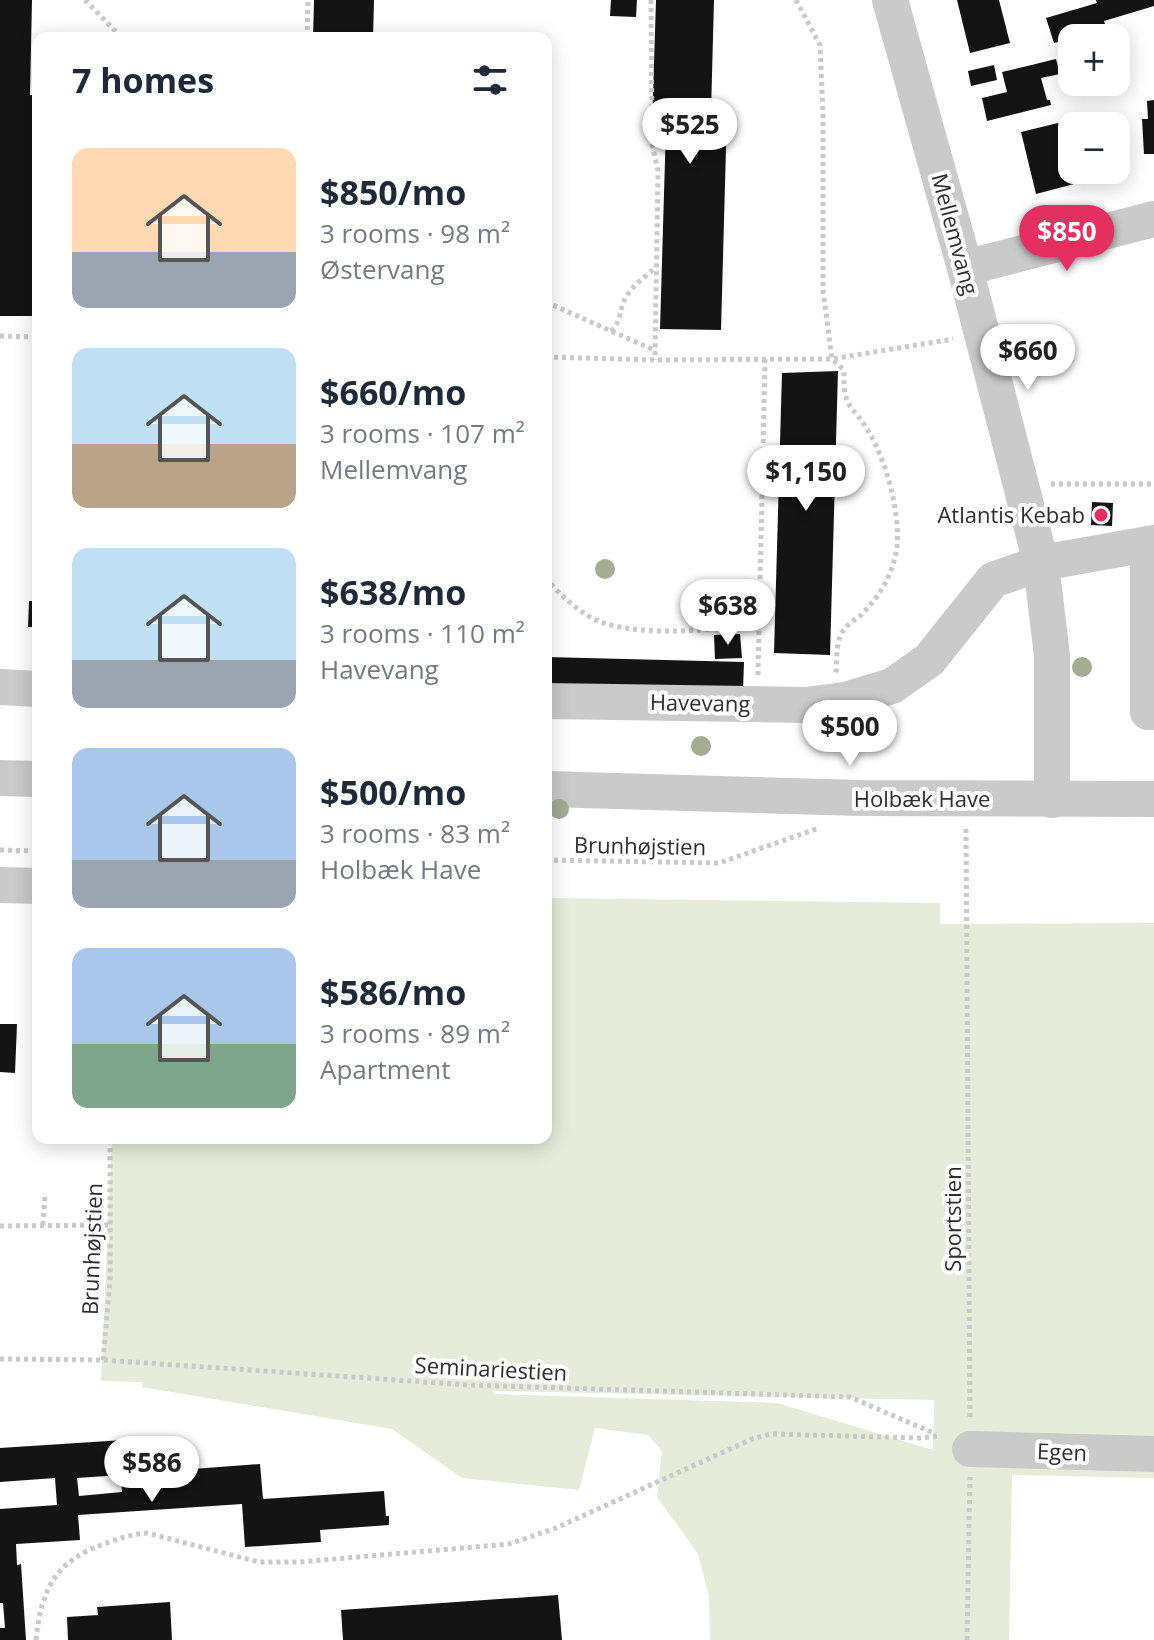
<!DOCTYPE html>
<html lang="en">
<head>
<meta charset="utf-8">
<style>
  :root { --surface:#fff; --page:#f2f2f3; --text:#1f2937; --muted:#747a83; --accent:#e42f61 }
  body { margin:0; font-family:"Open Sans",sans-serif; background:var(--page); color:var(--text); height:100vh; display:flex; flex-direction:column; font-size:30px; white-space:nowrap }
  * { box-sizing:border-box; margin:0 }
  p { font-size:26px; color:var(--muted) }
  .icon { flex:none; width:44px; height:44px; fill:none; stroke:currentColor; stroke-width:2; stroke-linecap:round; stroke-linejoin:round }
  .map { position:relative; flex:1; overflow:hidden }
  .panel { position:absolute; left:32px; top:32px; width:520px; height:1112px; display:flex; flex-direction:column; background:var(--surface); border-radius:16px; box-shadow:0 4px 20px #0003 }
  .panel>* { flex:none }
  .tools { position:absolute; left:1058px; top:24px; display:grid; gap:16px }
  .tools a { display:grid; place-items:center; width:72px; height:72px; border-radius:16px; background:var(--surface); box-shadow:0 4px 20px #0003; font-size:40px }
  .price { position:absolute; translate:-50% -68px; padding:0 18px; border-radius:28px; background:#fff; color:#222; font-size:26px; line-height:52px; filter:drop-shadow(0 2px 4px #0008) }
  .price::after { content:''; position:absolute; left:50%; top:48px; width:24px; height:18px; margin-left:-12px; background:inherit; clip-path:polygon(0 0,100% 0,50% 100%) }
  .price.active { background:var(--accent); color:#fff }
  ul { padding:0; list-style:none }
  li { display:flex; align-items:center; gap:24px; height:200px; padding:0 40px }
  li span { display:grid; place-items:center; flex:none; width:224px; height:160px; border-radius:16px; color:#555 }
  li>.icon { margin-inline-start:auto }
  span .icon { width:96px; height:96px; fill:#fffc; stroke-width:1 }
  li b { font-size:34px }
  h2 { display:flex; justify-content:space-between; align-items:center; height:96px; padding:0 40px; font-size:34px }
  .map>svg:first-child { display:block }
  .green { fill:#e6ebda; fill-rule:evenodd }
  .building { fill:#141414; fill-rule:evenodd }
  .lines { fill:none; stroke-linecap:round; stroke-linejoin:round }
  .path { stroke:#cacaca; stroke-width:5; stroke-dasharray:4 4; stroke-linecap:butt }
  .minor { stroke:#cacaca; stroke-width:36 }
  .tree { fill:#a4ac93 }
  .poi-dot { fill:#e42f61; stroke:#fff; stroke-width:3 }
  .labels { text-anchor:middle; stroke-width:8; stroke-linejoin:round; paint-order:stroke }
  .street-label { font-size:22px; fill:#2d2d2d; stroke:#fff }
  .poi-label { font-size:22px; fill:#2d2d2d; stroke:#fff; text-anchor:end }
</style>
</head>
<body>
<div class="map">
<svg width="1154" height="1640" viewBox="0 0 1154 1640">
  <rect width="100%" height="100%" fill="#fff"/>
  <path class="green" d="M546,898L940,903V924L1154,923V1478L1012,1475L1009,1640H710L709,1596L698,1554L657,1497L662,1451L648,1435L595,1428L579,1490L462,1478L392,1429L142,1387L143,1382L101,1381L112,1138H546ZM493,1391L934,1400L933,1450L777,1403L495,1394Z"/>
  <g class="building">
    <polygon points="0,0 32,0 30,95 38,95 38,316 0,316"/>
    <polygon points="314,0 374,0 373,38 313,38"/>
    <polygon points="611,0 637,0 636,17 610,16"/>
    <polygon points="656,0 714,0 711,112 727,112 721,330 660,329 666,126 652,126"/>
    <polygon points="957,0 999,0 1010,43 970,53"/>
    <polygon points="1096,0 1154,0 1154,6 1104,21 1107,30 1054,43 1046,18 1097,3"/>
    <polygon points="1056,59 1060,74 1041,78 1047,100 1050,100 1051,105 987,121 982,98 1007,92 1002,72"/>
    <polygon points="994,65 997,80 971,86 968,71"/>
    <polygon points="1154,100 1154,154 1144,154 1142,119 1148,119 1147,101"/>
    <polygon points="1058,123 1059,125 1067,123 1072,139 1063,141 1074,184 1036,194 1021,132"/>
    <polygon points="838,371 830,655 774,653 782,373"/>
    <polygon points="1092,502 1113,503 1112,526 1091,525"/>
    <polygon points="29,601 38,601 38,627 28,627"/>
    <polygon points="740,634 742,658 715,659 714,635"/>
    <polygon points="546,657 744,662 743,690 546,684"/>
    <polygon points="0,1024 17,1024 15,1073 0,1072"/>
    <path d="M139,1439V1473L260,1464L263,1499L384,1491L386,1516H389V1525L320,1530L321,1542L245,1547L242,1504L78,1515L80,1540L16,1544L17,1565L21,1564L26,1640H0V1628H5L3,1603H0V1509L57,1505L55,1478L0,1482V1448ZM121,1475L122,1492L79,1496L77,1478Z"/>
    <polygon points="558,1595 562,1640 343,1640 341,1610"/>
    <polygon points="170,1602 172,1640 68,1640 67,1617 98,1615 97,1607"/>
  </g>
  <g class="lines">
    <g class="path">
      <polyline points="85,0 122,38"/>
      <polyline points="651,0 652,144 658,171 655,360"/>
      <path d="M796,0L820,45L823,114V290L832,359L844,370C843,412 852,402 870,434C887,464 900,512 897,546C894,573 880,596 861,615C853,621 843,627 840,637C836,647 837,662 836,673"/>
      <polyline points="307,38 308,0"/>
      <polyline points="546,302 656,351"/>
      <path d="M611,331C621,322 619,313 624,301C630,287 645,277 656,267"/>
      <polyline points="0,336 38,337"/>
      <polyline points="546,357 655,360 832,359 953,339"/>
      <polyline points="1051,484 1154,484"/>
      <path d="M546,578C560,595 582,616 604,623C652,638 710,628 759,626"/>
      <polyline points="758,675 765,359"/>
      <polyline points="966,829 970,1419"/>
      <polyline points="0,850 38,851"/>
      <polyline points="546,860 719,863 819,828"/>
      <polyline points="43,1225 45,1195"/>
      <polyline points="0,1226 110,1225"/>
      <polyline points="0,1359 103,1360 469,1385 850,1397 936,1434"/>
      <polyline points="103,1360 110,1281 110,1138"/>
      <path d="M36,1640C41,1590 55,1561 104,1544C118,1539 131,1534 147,1533L259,1562H300L509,1544L556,1528L752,1439L770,1434L919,1438L939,1436"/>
      <polyline points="967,1640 970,1477"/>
    </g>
    <g class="minor">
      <polyline points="890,0 965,268 1041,563 1052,656 1052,800"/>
      <polyline points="965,268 1154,219"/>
      <polyline points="1148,544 1148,712 1154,712"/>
      <polyline points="0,687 38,689"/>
      <polyline points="546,701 805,705 845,700 892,686 929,660 993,580 1041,563 1154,543"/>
      <polyline points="0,778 38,779"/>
      <polyline points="546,789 861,798 1154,799"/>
      <polyline points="0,885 38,886"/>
      <polyline points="970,1449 1154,1454"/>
    </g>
  </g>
  <g class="tree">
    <circle cx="605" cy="569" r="10"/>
    <circle cx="1082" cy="667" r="10"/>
    <circle cx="701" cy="746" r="10"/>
    <circle cx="559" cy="809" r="10"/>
  </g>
  <circle class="poi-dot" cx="1101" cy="515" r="8"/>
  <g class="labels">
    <g class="street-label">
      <text transform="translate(955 234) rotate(75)" y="8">Mellemvang</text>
      <text transform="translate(700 703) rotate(1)" y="8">Havevang</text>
      <text x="922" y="807">Holbæk Have</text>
      <text transform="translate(640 846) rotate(1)" y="8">Brunhøjstien</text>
      <text transform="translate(953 1219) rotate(-90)" y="8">Sportstien</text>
      <text transform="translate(92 1249) rotate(-88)" y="8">Brunhøjstien</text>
      <text transform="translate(491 1369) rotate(3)" y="8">Seminariestien</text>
      <text transform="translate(1062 1452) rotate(2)" y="8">Egen</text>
    </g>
    <g class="poi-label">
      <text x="1085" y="523">Atlantis Kebab</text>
    </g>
  </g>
</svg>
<div class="tools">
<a>+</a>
<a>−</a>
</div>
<b class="price" style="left:690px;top:166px">$525</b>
<b class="price active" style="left:1067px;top:273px">$850</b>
<b class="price" style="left:1028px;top:392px">$660</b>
<b class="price" style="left:806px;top:513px">$1,150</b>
<b class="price" style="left:728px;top:647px">$638</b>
<b class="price" style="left:850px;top:768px">$500</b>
<b class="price" style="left:152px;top:1504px">$586</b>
<section class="panel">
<h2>7 homes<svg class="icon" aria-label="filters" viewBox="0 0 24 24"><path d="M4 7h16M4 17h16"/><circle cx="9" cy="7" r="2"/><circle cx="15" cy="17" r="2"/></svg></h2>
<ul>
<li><span style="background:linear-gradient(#ffd9b3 65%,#9aa5b1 0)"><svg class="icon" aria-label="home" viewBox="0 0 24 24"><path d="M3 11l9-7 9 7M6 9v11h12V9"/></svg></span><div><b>$850/mo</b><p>3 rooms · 98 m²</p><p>Østervang</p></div></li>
<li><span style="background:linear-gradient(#bfe0f5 60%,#b9a48a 0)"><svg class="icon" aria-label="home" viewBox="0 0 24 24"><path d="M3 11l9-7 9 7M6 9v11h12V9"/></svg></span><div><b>$660/mo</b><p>3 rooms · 107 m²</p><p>Mellemvang</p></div></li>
<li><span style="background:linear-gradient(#bfe0f5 70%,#9aa5b1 0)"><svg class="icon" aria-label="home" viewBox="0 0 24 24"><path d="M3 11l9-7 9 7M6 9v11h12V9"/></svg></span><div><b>$638/mo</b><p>3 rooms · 110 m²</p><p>Havevang</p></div></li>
<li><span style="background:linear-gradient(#a9c7e8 70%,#9aa5b1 0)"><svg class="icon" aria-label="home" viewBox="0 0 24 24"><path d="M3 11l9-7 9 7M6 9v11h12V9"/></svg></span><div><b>$500/mo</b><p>3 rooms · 83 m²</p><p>Holbæk Have</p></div></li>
<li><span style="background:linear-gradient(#a9c7e8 60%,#7fa58c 0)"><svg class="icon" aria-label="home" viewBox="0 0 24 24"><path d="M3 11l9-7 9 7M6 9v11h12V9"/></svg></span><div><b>$586/mo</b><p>3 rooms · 89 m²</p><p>Apartment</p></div></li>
</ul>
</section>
</div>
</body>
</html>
